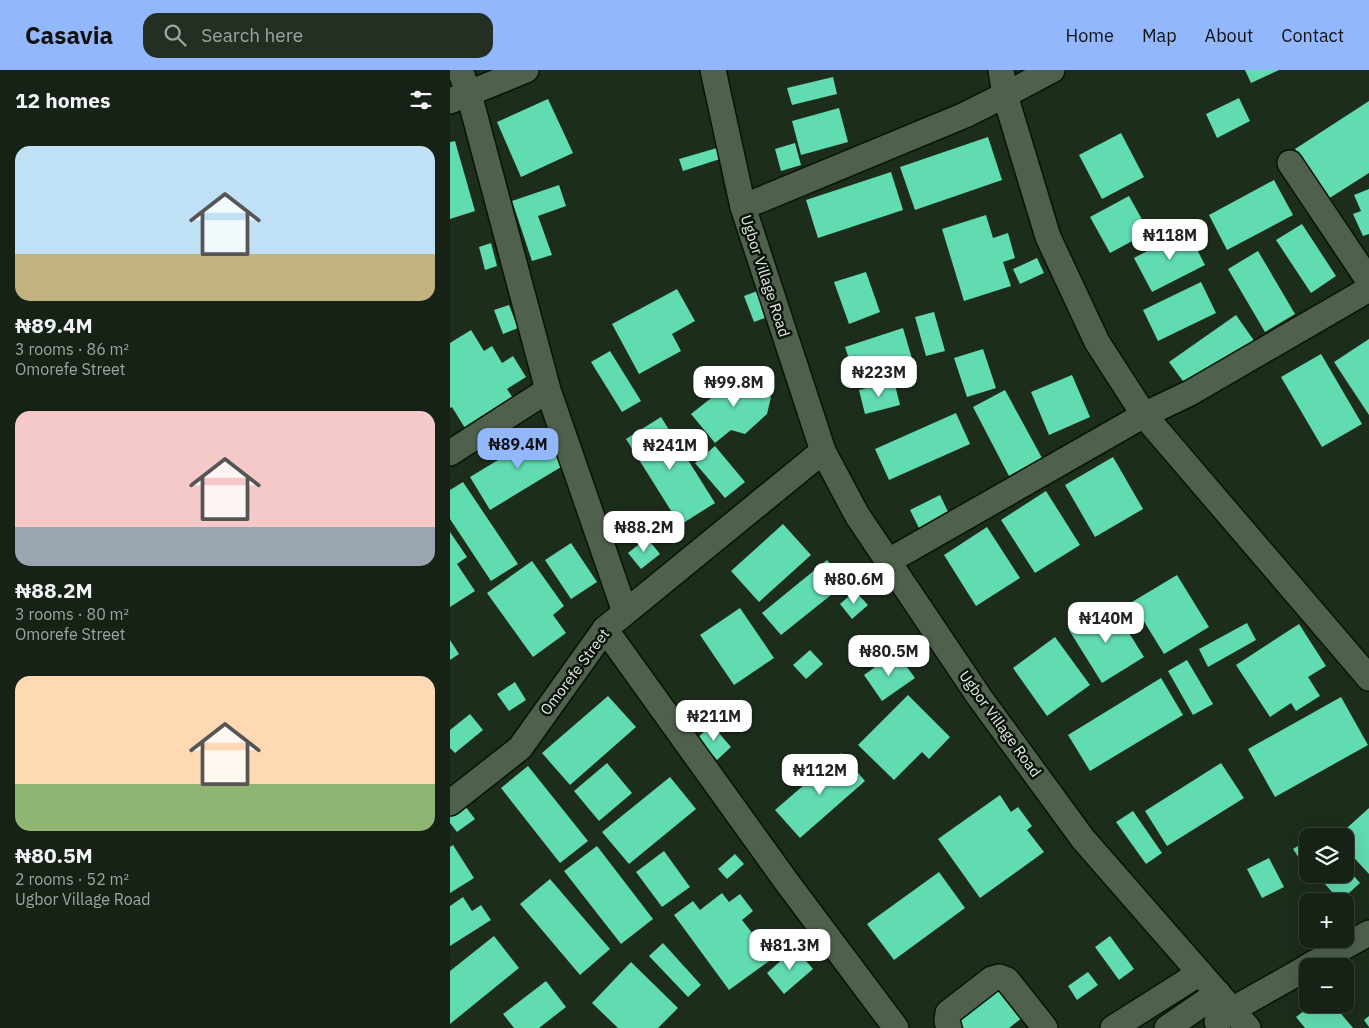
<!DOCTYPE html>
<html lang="en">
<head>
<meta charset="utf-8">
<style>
  :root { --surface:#162215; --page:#232f22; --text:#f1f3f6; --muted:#9ea4a0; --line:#353f34; --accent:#93b7fd }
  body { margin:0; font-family:"IBM Plex Sans",sans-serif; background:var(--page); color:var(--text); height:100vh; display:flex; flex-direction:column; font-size:19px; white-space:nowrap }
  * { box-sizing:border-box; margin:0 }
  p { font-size:16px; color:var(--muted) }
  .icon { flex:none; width:28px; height:28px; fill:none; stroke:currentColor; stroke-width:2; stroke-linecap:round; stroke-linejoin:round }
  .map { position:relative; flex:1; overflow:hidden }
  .panel { display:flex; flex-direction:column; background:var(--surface); width:450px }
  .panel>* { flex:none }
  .fabs { position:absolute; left:849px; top:758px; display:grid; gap:10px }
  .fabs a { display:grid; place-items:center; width:55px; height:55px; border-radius:10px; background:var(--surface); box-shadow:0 5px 20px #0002,0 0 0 1px var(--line); font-size:25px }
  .price { position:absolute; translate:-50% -42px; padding:0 11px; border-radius:10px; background:#fff; color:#222; font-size:16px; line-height:32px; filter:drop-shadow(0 1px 2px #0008) }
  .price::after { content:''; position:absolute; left:50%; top:30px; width:15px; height:11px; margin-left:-8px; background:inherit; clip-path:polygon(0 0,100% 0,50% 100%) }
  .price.on { background:var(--accent); color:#111 }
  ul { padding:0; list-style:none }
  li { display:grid; align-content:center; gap:10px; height:265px; padding:0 15px }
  li span { display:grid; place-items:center; height:155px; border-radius:15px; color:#555 }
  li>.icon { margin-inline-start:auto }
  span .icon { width:90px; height:90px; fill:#fffc; stroke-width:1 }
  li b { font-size:21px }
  h2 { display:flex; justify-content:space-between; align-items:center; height:60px; padding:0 15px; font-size:21px }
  header { display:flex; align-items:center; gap:30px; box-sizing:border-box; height:70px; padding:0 25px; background:var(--accent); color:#111 }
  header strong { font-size:24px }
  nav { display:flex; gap:28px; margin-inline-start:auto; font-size:18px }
  .search { width:350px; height:45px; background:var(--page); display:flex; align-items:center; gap:12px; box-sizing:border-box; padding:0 18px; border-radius:15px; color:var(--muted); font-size:19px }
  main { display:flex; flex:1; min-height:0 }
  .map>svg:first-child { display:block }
  .building { fill:#61dbb0 }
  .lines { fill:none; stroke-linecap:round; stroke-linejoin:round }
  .minor-casing { stroke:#071506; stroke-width:28 }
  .minor { stroke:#4f604d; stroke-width:25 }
  .labels { text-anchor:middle; stroke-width:5; stroke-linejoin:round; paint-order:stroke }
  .street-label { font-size:15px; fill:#e2ece1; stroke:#0c130c }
</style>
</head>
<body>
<header>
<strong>Casavia</strong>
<div class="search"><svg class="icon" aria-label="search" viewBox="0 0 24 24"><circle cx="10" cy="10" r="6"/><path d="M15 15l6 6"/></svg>Search here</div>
<nav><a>Home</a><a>Map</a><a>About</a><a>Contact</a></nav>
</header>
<main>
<section class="panel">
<h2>12 homes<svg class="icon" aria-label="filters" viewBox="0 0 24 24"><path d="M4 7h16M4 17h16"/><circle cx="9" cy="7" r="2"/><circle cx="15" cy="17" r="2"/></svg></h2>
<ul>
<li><span style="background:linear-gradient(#bfe0f5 70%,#c2b280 0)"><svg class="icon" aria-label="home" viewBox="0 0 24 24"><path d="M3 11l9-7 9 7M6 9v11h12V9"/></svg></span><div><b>₦89.4M</b><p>3 rooms · 86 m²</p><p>Omorefe Street</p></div></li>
<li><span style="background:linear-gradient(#f6c9c9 75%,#9aa5b1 0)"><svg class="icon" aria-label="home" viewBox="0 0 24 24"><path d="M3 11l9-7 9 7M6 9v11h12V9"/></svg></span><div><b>₦88.2M</b><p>3 rooms · 80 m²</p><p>Omorefe Street</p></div></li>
<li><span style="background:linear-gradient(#ffd9b3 70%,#8fb573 0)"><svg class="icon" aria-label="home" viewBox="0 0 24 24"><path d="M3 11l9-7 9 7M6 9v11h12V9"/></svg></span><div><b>₦80.5M</b><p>2 rooms · 52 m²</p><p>Ugbor Village Road</p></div></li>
</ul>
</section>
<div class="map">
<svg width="919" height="958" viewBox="0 0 919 958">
  <rect width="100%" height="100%" fill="#1d2d1c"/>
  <g class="building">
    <polygon points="795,0 829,0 801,13"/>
    <polygon points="383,7 387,24 342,35 337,18"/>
    <polygon points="789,28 800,51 767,68 756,44"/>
    <polygon points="98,29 123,83 71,107 47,52"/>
    <polygon points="919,31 919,103 878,129 845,79"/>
    <polygon points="389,38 398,72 351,85 342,51"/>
    <polygon points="671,63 694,107 652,129 629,85"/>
    <polygon points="538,67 552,110 465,140 450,97"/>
    <polygon points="5,71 25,141 0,149 0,72"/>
    <polygon points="345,73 351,95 331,101 325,79"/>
    <polygon points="267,78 270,89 233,101 229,89"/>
    <polygon points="441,102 453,140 368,168 356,130"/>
    <polygon points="824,110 843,145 777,180 759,145"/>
    <polygon points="109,115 116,136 88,146 102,185 82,191 62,131"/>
    <polygon points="919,119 919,164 913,166 903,144 911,141 904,125"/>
    <polygon points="679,126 699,162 660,183 640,147"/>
    <polygon points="536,145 543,168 558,163 565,188 553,192 561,216 514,231 492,159"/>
    <polygon points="852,154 886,206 861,223 826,170"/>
    <polygon points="737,160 755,195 702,222 684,188"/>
    <polygon points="41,173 47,196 35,200 29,177"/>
    <polygon points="808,181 845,244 815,262 778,199"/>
    <polygon points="587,188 594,203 570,214 563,199"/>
    <polygon points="416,202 430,242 399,254 384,212"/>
    <polygon points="751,212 766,243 708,271 693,240"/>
    <polygon points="227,219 245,251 222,264 231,281 189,304 162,254"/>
    <polygon points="310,220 320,246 304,252 294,226"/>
    <polygon points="59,235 68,258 53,264 44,240"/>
    <polygon points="484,242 495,281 476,286 465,247"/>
    <polygon points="786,245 805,272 738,318 719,292"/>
    <polygon points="453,258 463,292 406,310 395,277"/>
    <polygon points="21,260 34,281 42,276 52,293 63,286 76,307 57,319 63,328 15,358 2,337 0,338 0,273"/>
    <polygon points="919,269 919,345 884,292"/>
    <polygon points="533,279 546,318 517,327 504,288"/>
    <polygon points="160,281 191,331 172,342 141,292"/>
    <polygon points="871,284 912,354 872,377 831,307"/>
    <polygon points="294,302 310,309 321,327 317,344 295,364 281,360 265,373 241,344"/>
    <polygon points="622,305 640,347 599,365 581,322"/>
    <polygon points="444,311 450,335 415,344 409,320"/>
    <polygon points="555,320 592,388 559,406 523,337"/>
    <polygon points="506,343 520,374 439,410 425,379"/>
    <polygon points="211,347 265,433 230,455 176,369"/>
    <polygon points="96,361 116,394 40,440 20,407"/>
    <polygon points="265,376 295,412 275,428 245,393"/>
    <polygon points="663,387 693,439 645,467 615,415"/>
    <polygon points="13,412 68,494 41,511 0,449 0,420"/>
    <polygon points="596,421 630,475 585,503 551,450"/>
    <polygon points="490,425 501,448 471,462 460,440"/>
    <polygon points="333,454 361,485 309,532 281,501"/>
    <polygon points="537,457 570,508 526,536 494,485"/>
    <polygon points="0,462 17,487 7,494 25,521 0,537"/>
    <polygon points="197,468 210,484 191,499 178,483"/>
    <polygon points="121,473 147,512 121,529 95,490"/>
    <polygon points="377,490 396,513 331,565 312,543"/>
    <polygon points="82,491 114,536 103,545 116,563 83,587 37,523"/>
    <polygon points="727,505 759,557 714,584 682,532"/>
    <polygon points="405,521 418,535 402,549 390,534"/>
    <polygon points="661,534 694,587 652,613 619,560"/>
    <polygon points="290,538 324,588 284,615 250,565"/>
    <polygon points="797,553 806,570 758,597 749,579"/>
    <polygon points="849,554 876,596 858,607 870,626 846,641 841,633 820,647 786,595"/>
    <polygon points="605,567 640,615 597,646 563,598"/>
    <polygon points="0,570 9,584 0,590"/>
    <polygon points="360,580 373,594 356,609 343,595"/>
    <polygon points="446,582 465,608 432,631 414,605"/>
    <polygon points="737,590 763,634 743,645 718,601"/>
    <polygon points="711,608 733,645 640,701 618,665"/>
    <polygon points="65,612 76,630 59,641 47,624"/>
    <polygon points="458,625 500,667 479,689 472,682 444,710 408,675"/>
    <polygon points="158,626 186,657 120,715 92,683"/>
    <polygon points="891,627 918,675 825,727 798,679"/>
    <polygon points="20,644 33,660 5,683 0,678 0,660"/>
    <polygon points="262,655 281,677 267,690 247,668"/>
    <polygon points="391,683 415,711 350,768 325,740"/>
    <polygon points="157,693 182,723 149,751 124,721"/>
    <polygon points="771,693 794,728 717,776 695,741"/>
    <polygon points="78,696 138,771 110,793 51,718"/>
    <polygon points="220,707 246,739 179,794 152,762"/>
    <polygon points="550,725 561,742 568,737 582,756 577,760 594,782 530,828 488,769"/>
    <polygon points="15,736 25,749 7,762 0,753 0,747"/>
    <polygon points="919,738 919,804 895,778 895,766 888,766"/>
    <polygon points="683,741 712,783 696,794 666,752"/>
    <polygon points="873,759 878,766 863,766"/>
    <polygon points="858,770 858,795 855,797 843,779"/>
    <polygon points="3,775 24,808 0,823 0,777"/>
    <polygon points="147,776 203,849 171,874 114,801"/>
    <polygon points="214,781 240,817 212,837 186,802"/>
    <polygon points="285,784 294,794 277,809 268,799"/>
    <polygon points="819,788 834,817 812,828 797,799"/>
    <polygon points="895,796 910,813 890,831 866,804 895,804"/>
    <polygon points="489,802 515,838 444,890 417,854"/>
    <polygon points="100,809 160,879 130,905 70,834"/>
    <polygon points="272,823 279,832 290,824 303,841 292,850 310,873 315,870 326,886 279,920 224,845 243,831 250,840"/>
    <polygon points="13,827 22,841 31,835 41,850 0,876 0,836"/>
    <polygon points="44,866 69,898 0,954 0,901"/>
    <polygon points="660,866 684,899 669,910 645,877"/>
    <polygon points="213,873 251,915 238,927 199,886"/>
    <polygon points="345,878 363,899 334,924 317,903"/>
    <polygon points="181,892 228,938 208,958 168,958 142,933"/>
    <polygon points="638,902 648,915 627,930 618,916"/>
    <polygon points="96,911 116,937 89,958 64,958 53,944"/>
    <polygon points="546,915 572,948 559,958 514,958 505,947"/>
    <polygon points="863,934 883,934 903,958 855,958 846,947"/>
    <polygon points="919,946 919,957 914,950"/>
  </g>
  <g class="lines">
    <defs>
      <g id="minor">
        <polyline points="10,0 19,24 98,320 175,542"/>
        <polyline points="263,0 293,137 373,381 407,445 530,628 633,769 798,958"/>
        <polyline points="602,0 555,25 598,167 647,272 694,345 919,608"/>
        <polyline points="0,31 76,0"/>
        <polyline points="840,93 919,211"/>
        <polyline points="293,137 515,45 555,25 551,0"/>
        <polyline points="0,383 98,320"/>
        <polyline points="437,492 694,345 740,323 919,219"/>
        <polyline points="155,559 336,811 446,958"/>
        <polyline points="0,733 70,678 155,559 373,381"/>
        <polyline points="859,896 919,863"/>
        <polyline points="767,952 782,940 858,897"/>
        <polyline points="499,958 497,951 498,943 542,909 549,907 557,910 595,958"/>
        <polyline points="663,958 750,903"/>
        <polyline points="717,958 768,923"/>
      </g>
    </defs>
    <use href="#minor" class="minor-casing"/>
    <use href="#minor" class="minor"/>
  </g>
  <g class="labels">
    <g class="street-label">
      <text transform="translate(315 206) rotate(72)" y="5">Ugbor Village Road</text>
      <text transform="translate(125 602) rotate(-53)" y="5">Omorefe Street</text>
      <text transform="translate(550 654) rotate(54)" y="5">Ugbor Village Road</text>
    </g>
  </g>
</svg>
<div class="fabs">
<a><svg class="icon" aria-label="layers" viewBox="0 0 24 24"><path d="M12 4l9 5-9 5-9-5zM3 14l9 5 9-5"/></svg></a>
<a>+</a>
<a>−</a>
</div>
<b class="price" style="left:720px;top:191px">₦118M</b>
<b class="price" style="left:429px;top:328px">₦223M</b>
<b class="price" style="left:284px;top:338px">₦99.8M</b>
<b class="price on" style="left:68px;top:400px">₦89.4M</b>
<b class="price" style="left:220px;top:401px">₦241M</b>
<b class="price" style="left:194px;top:483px">₦88.2M</b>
<b class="price" style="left:404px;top:535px">₦80.6M</b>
<b class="price" style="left:656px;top:574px">₦140M</b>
<b class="price" style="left:439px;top:607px">₦80.5M</b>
<b class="price" style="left:264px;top:672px">₦211M</b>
<b class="price" style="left:370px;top:726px">₦112M</b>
<b class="price" style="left:340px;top:901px">₦81.3M</b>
</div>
</main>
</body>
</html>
